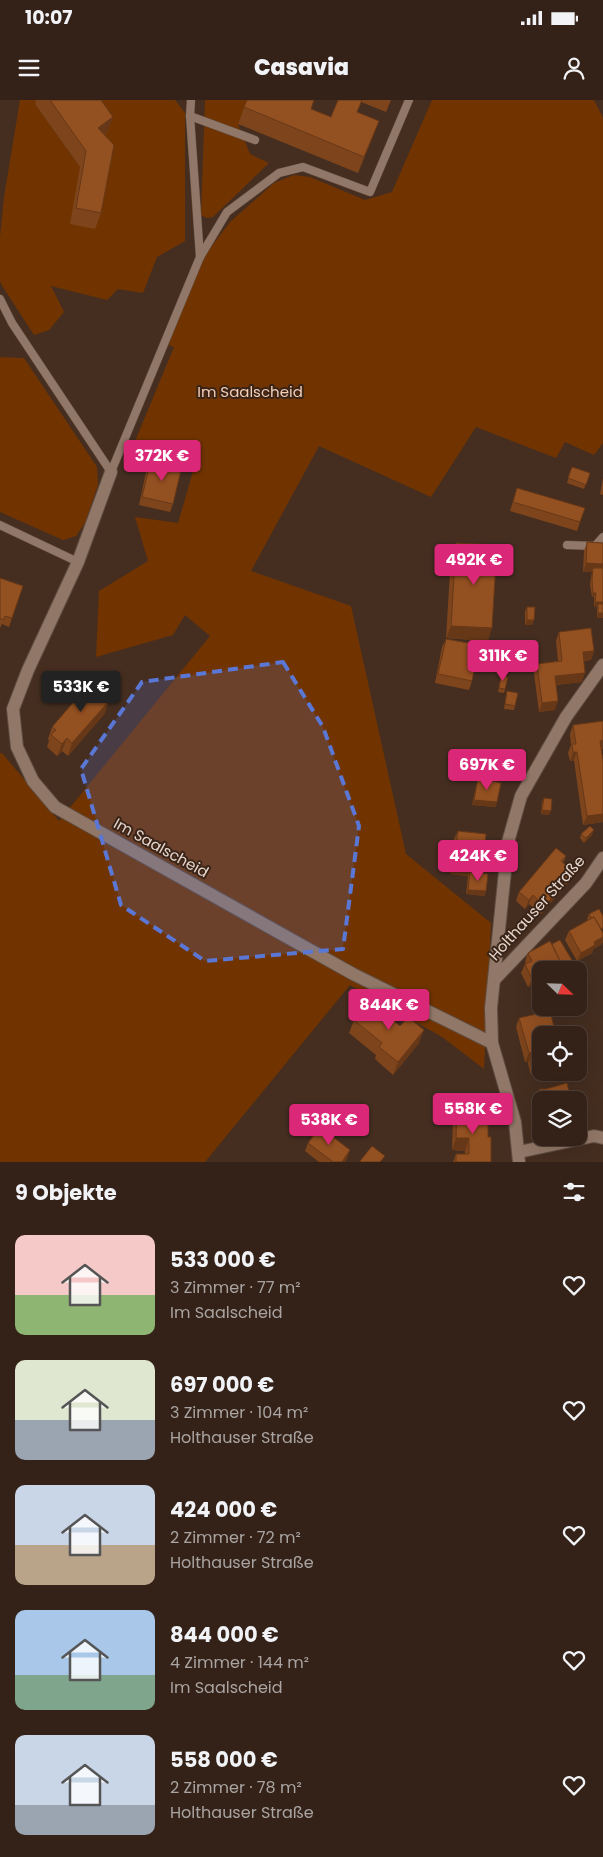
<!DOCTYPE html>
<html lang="de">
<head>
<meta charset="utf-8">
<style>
  :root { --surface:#342218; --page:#3f2f25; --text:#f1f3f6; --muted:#a9a4a2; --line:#4e3f37; --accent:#db2777 }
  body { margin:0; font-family:Poppins,sans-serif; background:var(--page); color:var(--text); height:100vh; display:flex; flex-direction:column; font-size:19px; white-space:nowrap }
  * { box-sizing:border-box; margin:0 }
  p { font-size:16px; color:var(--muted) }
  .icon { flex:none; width:28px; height:28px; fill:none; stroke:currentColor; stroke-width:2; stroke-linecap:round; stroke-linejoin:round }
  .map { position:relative; height:1062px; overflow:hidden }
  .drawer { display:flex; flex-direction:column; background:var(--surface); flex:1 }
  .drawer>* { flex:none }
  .needle { width:32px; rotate:113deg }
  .tools { position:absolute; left:532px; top:861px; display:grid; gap:10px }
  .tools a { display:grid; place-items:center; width:55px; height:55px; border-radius:10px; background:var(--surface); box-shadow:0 5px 20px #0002,0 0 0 1px var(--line); font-size:25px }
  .price { position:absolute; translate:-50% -42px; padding:0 11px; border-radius:5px; background:var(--accent); color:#fff; font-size:16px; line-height:32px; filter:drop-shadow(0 1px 2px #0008) }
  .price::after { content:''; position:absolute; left:50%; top:30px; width:15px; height:11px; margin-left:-8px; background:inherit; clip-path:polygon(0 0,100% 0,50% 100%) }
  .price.current { background:#222; color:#fff }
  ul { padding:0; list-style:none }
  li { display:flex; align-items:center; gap:15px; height:125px; padding:0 15px }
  li span { display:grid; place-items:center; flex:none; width:140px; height:100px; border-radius:10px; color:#555 }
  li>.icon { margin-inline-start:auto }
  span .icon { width:60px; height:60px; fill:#fffc; stroke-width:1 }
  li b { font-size:21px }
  h2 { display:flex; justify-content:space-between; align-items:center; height:60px; padding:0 15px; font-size:21px }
  .status { display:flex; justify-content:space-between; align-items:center; height:35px; padding:0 25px; background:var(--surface); direction:ltr }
  .status svg { height:14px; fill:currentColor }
  header { display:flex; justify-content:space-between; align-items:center; height:65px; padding:0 15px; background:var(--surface); font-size:22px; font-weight:800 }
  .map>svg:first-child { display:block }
  .green { fill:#713400 }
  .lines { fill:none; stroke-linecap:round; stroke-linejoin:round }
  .lane-casing { stroke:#5f4c40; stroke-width:9 }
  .street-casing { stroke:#5f4c40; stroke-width:14 }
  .lane { stroke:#917767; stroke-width:8 }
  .street { stroke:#917767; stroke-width:12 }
  .wall { fill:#7e451c }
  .shaded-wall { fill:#673817 }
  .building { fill:#935021; stroke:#673817 }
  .marked { fill:#5a77d5; fill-opacity:0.2; stroke:#5a77d5; stroke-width:4; stroke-dasharray:10 6; stroke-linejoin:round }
  .labels { text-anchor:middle; stroke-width:4; stroke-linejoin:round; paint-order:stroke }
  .park-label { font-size:15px; fill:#f5ceb6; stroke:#3a2417 }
  .street-label { font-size:15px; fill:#e7d8cf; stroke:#3a2417 }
</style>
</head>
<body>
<div class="status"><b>10:07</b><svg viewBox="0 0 49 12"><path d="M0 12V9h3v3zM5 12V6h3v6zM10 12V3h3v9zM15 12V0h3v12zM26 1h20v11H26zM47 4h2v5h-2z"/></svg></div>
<header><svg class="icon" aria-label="menu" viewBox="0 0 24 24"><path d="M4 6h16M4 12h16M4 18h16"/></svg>Casavia<svg class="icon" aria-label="person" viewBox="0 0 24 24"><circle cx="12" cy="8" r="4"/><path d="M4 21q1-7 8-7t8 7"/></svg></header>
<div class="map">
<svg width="603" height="1062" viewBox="0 0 603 1062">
  <rect width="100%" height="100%" fill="#452e20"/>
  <g class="green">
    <polygon points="20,0 36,0 35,4 80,67 95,129 85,0 175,0 185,13 185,141 157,157 143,193 118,189 107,200 51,186 64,212 49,230 34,235 1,184 0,180 0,137 4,97"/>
    <polygon points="205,0 248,0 238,24 250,54 269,63 213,117 207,118 201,115"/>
    <polygon points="432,0 594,0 603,18 603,343 594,355 565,342 556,358 476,327 431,397 319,346 251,471 351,506 406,754 491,823 484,969 442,937 350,885 205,1062 0,1062 0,653 2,653 59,721 210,536 185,515 173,535 96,557 99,491 148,461 135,417 178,423 194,368 131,351 174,247 166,244 201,160 230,122 274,83 294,75 310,77 365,100 392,92"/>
    <polygon points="0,257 24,258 97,367 98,385 85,423 76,436 63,440 0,412"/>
  </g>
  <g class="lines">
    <defs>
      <g id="lane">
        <polyline points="191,0 190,16 200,157"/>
        <polyline points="190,16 255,40"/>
        <polyline points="0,199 12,223 111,372"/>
        <polyline points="111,372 200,157 227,112 279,73 303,67 370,92 409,0"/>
        <polyline points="0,425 78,462"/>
        <polyline points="567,445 595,446 603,437"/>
      </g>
      <g id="street">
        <polyline points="111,372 78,462 28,570 13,609 17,647 33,681 55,707 353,874 492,943"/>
        <polyline points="494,880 586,783 603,758"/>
        <polyline points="519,1052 594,1036 603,1038"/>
        <polyline points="519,1062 515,1022 492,943 491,908 508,742 521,696 566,617 603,565"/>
      </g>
    </defs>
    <use href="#lane" class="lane-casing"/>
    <use href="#street" class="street-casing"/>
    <use href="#lane" class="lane"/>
    <use href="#street" class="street"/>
  </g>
  <g class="wall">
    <polygon points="36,0 101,0 113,17 107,33 105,35 101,113 95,129 70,124 80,67 35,4"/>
    <polygon points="247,0 311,9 331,17 338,0 391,0 386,12 361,2 357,12 379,21 358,73 238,24"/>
    <polygon points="160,358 172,368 173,404 170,412 139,405 146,372 150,363 158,365"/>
    <polygon points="572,367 590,373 584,389 567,383"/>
    <polygon points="603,378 603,395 600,394"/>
    <polygon points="517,388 580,422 577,431 510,411"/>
    <polygon points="587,442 603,443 603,518 597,518 597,507 594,507 594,497 592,497 590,484 592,472 583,472 584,451"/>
    <polygon points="456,443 488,541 446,538 451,456"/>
    <polygon points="0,478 12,518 9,527 2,524 0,528"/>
    <polygon points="527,507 534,520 532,525 525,525 525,511"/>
    <polygon points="559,532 594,551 591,560 584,561 582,582 556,585 555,610 539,612 534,573 537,564 558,561 556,541"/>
    <polygon points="446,539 472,581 469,590 435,583 442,547"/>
    <polygon points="501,576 505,589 504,593 498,592"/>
    <polygon points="93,586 108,589 105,597 105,613 68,656 62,651 57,656 47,647 49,641 48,639 52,627"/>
    <polygon points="507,591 515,606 514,610 504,609 506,596"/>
    <polygon points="573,625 601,649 603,661 603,722 583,725 574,660 570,661 568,653 571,645 570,634"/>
    <polygon points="478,678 496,707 472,705"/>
    <polygon points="544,698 549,715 541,714 542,702"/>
    <polygon points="458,731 485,744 488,754 485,763 483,763 481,773 485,796 466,794 468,776 450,774 454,739"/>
    <polygon points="581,734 592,735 584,743 580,738"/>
    <polygon points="566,756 563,763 573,771 570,780 541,814 529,804 525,809 516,801 519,792"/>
    <polygon points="589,814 603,833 603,841 602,844 593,849 592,853 577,861 565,840 569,831 588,820 587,819"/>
    <polygon points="552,844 573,862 571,866 541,870 541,881 528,887 521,873 525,864 526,864 525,862 528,853"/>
    <polygon points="519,918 541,935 541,972 531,975 528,963 529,961 525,962 516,927"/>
    <polygon points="354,920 419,943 393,975 375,959 376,955 349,933"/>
    <polygon points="538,992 571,1000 541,1000 541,1017 538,1006 535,1001"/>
    <polygon points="457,1004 477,1019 488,1037 491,1062 453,1062 456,1054 465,1054 465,1051 452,1050 453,1017"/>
    <polygon points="308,1043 347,1059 345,1062 319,1062 305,1051"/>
  </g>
  <g class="shaded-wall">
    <polygon points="113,17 107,33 92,45 98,28"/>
    <polygon points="379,21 373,37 358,73 364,57"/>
    <polygon points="586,463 603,464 603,472 593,468 592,472 583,472"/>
    <polygon points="593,493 596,493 594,497 592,497"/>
    <polygon points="595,502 603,502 603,507 598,504 597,507 594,507"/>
    <polygon points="598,513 603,513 603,518 597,518"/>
    <polygon points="527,520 534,520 532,525 525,525"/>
    <polygon points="451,526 492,528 488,541 446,538"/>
    <polygon points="594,551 591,560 579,561 583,552"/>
    <polygon points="585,573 582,582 552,585 555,576"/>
    <polygon points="108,589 103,602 103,595"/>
    <polygon points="109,601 105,613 68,656 72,643"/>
    <polygon points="558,601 555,610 539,612 542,603"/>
    <polygon points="67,638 62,651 57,656 62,644"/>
    <polygon points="603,640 603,649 597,649 600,641"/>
    <polygon points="573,652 577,652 574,660 570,661"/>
    <polygon points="474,700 497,702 496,707 472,705"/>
    <polygon points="542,710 551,711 549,715 541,714"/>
    <polygon points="603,714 603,722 583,725 587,716"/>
    <polygon points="594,730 592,735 584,743 586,738"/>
    <polygon points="484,754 488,754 485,763 481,763"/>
    <polygon points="453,765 483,769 480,777 470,772 468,776 450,774"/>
    <polygon points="573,771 570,780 541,814 545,806"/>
    <polygon points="468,790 486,791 485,796 466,794"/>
    <polygon points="533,795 529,804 525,809 529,800"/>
    <polygon points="603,837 603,841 602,844 593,849 592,853 577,861 581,853 594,842"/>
    <polygon points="573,862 571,866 563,870 549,870 561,863"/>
    <polygon points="541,874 541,881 528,887 532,879"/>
    <polygon points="424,930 419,943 393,975 398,962"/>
    <polygon points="541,950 541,958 530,959 529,961 525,962 529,953"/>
    <polygon points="541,968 541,972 531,975 532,971"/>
    <polygon points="456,1038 469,1038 465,1051 452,1050"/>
    <polygon points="350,1050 347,1059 345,1062 342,1062"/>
  </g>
  <g class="building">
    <polygon points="50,0 101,0 113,17 98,28 114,45 101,113 76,108 86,51"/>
    <polygon points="247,0 314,0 311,9 331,17 338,0 362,0 357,12 379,21 364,57 244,7"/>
    <polygon points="160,358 174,361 172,368 181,370 173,404 142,397 150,363 159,365"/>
    <polygon points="572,367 590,373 586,385 568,378"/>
    <polygon points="517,388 585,408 580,422 513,402"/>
    <polygon points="587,442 603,443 603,464 586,463"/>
    <polygon points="456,443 497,445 492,528 451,526"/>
    <polygon points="593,468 603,468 603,502 595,502 596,493 593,493 592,479"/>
    <polygon points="0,478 23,486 12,518 5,516 3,520 0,518"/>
    <rect x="598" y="504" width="5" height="9"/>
    <polygon points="527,507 535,507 534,520 527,520"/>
    <polygon points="591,528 594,551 583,552 585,573 555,576 558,601 542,603 537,564 562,561 559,532"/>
    <polygon points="446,539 479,545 472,581 438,574"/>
    <polygon points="501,576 508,577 505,589 499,588"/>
    <polygon points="97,580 108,589 103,595 109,601 72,643 67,638 62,644 51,635 56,630 52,627 90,583 93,586"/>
    <polygon points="507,591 518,593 515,606 505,604"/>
    <polygon points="603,621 603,640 600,641 603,661 603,714 587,716 577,652 573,652 572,644 576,644 573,625"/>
    <polygon points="478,678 501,683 497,702 474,700"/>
    <polygon points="544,698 552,699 551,711 542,710"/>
    <polygon points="590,726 594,730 586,738 581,734"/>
    <polygon points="458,731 486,734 485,744 489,745 488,754 484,754 483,769 453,765"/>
    <polygon points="556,748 566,756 561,761 573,771 545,806 533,795 529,800 519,792"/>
    <polygon points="470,772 488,774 486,791 468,790"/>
    <polygon points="599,809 603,816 603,828 601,829 594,817 591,818 589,814"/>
    <polygon points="594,817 603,833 603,837 594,842 595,845 581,853 569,831"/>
    <polygon points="560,840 573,862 560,868 561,863 552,844"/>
    <polygon points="550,841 561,863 549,870 541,870 541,874 532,879 525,864 532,861 528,853"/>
    <polygon points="369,901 400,926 408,917 424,930 398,962 379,947 382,943 354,920"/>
    <polygon points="550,911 556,935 541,935 541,950 529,953 519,918"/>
    <polygon points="541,956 541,968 532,971 530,959"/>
    <polygon points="567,983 571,1000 542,1000 538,992 540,989 546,989"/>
    <polygon points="457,1004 478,1005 477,1019 488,1020 488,1037 491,1037 491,1062 456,1062 456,1054 469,1054 469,1038 456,1038"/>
    <polygon points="320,1027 350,1050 342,1062 333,1062 308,1043"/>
    <polygon points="372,1046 385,1056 380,1062 361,1062 360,1061"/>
  </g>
  <path class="marked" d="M283,562L323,627L359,726L343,849L205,861L121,805L81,669L142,582Z"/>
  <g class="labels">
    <g class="park-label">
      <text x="250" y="297">Im Saalscheid</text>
    </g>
    <g class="street-label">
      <text transform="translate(161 748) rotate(29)" y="5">Im Saalscheid</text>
      <text transform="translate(537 808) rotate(-48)" y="5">Holthauser Straße</text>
    </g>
  </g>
</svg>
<div class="tools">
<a><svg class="needle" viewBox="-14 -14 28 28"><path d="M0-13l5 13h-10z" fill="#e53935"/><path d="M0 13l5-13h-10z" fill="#a9a4a2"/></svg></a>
<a><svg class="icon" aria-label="locate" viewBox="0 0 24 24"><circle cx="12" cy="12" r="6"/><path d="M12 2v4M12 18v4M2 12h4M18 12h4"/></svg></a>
<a><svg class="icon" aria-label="layers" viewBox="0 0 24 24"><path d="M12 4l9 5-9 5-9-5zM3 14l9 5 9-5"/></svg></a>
</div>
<b class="price" style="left:162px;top:382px">372K €</b>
<b class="price" style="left:474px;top:486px">492K €</b>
<b class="price" style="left:503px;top:582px">311K €</b>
<b class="price current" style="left:81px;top:613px">533K €</b>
<b class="price" style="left:487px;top:691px">697K €</b>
<b class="price" style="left:478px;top:782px">424K €</b>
<b class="price" style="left:389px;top:931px">844K €</b>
<b class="price" style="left:473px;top:1035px">558K €</b>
<b class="price" style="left:329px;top:1046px">538K €</b>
</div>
<section class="drawer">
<h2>9 Objekte<svg class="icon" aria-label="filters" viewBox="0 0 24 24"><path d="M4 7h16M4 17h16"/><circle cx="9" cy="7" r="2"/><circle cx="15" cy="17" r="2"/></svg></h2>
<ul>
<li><span style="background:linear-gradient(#f6c9c9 60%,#8fb573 0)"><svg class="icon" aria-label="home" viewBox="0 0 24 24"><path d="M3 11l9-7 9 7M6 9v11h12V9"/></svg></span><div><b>533 000 €</b><p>3 Zimmer · 77 m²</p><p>Im Saalscheid</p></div><svg class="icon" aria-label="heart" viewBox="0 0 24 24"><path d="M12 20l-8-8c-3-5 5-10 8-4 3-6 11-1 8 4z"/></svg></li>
<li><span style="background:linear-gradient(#dfe7d0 60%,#9aa5b1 0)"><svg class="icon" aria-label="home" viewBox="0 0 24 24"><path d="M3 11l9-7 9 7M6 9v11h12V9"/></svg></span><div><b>697 000 €</b><p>3 Zimmer · 104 m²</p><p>Holthauser Straße</p></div><svg class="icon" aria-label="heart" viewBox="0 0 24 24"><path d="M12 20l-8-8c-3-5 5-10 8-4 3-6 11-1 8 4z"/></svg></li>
<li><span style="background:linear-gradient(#c9d6e8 60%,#b9a48a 0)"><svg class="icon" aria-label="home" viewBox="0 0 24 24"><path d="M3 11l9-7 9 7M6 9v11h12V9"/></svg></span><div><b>424 000 €</b><p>2 Zimmer · 72 m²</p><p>Holthauser Straße</p></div><svg class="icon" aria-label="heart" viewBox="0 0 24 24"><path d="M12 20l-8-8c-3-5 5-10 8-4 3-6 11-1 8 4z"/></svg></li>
<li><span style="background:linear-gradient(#a9c7e8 65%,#7fa58c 0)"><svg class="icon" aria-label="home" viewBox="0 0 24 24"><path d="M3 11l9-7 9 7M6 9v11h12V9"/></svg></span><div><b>844 000 €</b><p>4 Zimmer · 144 m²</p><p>Im Saalscheid</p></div><svg class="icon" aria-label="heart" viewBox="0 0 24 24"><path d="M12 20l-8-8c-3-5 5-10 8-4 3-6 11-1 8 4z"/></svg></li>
<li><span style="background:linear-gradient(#c9d6e8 70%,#9aa5b1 0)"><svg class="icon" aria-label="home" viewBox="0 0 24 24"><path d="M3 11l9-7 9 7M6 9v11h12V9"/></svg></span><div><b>558 000 €</b><p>2 Zimmer · 78 m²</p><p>Holthauser Straße</p></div><svg class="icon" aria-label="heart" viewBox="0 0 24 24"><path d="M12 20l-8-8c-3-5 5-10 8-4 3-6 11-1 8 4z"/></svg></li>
</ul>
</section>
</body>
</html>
